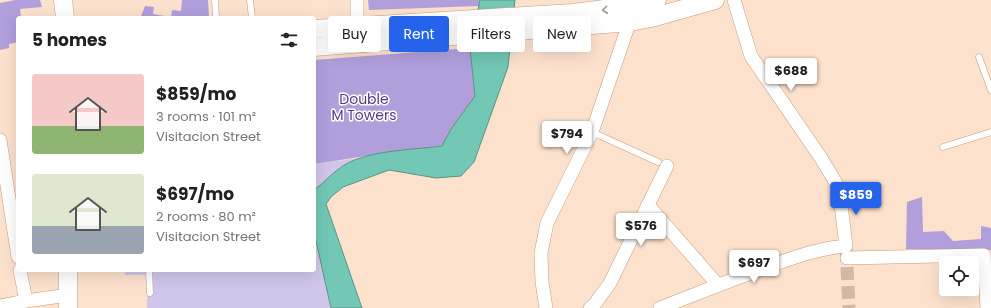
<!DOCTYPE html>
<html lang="en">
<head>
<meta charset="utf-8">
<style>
  :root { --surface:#fff; --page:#f6f6f6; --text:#202124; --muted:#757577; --accent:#2563eb }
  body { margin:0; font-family:Poppins,sans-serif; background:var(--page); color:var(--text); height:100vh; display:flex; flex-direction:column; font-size:15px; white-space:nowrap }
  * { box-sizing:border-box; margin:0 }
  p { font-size:13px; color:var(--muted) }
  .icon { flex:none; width:22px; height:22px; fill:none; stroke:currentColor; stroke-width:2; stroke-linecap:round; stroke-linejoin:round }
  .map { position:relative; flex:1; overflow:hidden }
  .details { position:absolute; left:16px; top:16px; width:300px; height:256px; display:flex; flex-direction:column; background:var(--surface); border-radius:4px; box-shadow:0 4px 16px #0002 }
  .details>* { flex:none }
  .banner { position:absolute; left:328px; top:16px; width:380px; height:36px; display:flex; gap:8px }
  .tools { position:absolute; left:939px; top:256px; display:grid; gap:8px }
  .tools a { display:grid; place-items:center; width:40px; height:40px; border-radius:4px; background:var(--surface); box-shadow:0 4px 16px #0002; font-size:20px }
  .price { position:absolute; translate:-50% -34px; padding:0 9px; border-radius:4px; background:#fff; color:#222; font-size:13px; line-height:26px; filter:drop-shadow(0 1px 2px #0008) }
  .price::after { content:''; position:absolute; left:50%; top:24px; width:12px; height:9px; margin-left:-6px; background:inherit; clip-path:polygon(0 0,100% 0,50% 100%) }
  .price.active { background:var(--accent); color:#fff }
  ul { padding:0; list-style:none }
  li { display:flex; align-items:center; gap:12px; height:100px; padding:0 16px }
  li span { display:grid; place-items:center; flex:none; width:112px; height:80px; border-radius:4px; color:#555 }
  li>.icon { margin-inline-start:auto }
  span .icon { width:48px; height:48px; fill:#fffc; stroke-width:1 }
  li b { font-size:17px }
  h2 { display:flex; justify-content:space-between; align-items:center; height:48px; padding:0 16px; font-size:17px }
  .chip { padding:0 14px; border-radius:4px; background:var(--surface); box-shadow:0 4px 16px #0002; font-size:14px; line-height:36px }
  .chip.active { background:var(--accent); color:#fff }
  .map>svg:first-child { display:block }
  .green { fill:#d0c5eb }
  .forest { fill:#b19fdc }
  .water { fill:#72c8b5; stroke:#5c9382 }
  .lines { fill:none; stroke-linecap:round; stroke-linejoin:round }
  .street-tunnel { stroke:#d2b9a6; stroke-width:13; stroke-dasharray:13 6; stroke-linecap:butt }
  .lane-casing { stroke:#c79c7d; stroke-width:7 }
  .street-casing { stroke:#c79c7d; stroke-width:14 }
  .secondary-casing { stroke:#c79c7d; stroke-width:19 }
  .lane { stroke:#fff; stroke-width:6 }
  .street { stroke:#fff; stroke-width:13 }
  .secondary { stroke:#fff; stroke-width:18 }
  .oneway { stroke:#9e9792 }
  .labels { text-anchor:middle; stroke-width:3; stroke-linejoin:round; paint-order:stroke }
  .park-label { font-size:14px; fill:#553a84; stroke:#fff }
</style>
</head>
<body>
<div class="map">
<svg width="991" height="308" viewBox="0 0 991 308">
  <rect width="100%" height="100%" fill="#fce1cd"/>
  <g class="green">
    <polygon points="360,158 340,167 323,184 314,190 314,164"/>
    <polygon points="314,232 331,308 147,308 148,275 125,275 125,270 314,270"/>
  </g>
  <g class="forest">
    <polygon points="15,0 40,0 42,7 20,9 21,18 18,18 18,42 9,44 9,48 0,50 0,3"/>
    <polygon points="182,0 208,0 209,18 131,18 131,17 141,16 145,6 154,7 153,14 171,17 172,10 181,11"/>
    <polygon points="368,0 480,0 479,6 369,10"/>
    <polygon points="470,48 475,96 451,129 442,146 399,151 314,164 314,60"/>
    <polygon points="922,197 923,232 944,231 953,241 981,239 981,226 991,228 991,250 906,249 907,202"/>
  </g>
  <path class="water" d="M480,0H515L508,67L474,162L461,176L436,178L389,170L343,187L331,197L326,204L362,308H331L314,232V190C324,183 331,174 340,168C363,150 413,150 442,146L451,129L475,96L470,48Z"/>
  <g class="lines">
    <polyline class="street-tunnel" points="846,248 849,308"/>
    <defs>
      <g id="lane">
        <polyline points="215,0 216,18"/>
        <polyline points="250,0 252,18"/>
        <polyline points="979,57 991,90"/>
        <polyline points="592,132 658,162"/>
        <polyline points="943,147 991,132"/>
        <polyline points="149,270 150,293"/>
      </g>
      <g id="street">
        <polyline points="357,0 357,34"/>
        <polyline points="0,140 18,257"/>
        <polyline points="648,205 718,285"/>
        <polyline points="847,258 984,255 987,308"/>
        <polyline points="20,270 26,301"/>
        <polyline points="0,306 26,301 68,295"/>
        <polyline points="546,308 542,282 541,253 547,223 592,132 632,15"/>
        <polyline points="590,308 594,305 610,283 667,166"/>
        <path d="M660,308C699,293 738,277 778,263C801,255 822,248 846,246L839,188L821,158L751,56L734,0"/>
      </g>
      <g id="secondary">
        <polyline points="63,0 65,18"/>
        <polyline points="314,29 573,13 635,5 657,0"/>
        <polyline points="314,47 630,22 651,18 715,0"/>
        <polyline points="68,308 68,270"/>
      </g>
    </defs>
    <use href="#lane" class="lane-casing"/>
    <use href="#street" class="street-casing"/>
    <use href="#secondary" class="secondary-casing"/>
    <use href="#lane" class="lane"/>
    <use href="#street" class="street"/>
    <use href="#secondary" class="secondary"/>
  </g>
  <defs><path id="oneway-chevron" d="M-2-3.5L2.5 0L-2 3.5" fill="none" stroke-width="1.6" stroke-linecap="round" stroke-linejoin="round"/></defs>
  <use class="oneway" href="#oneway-chevron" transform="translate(605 10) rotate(173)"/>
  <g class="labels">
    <g class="park-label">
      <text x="364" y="104">Double<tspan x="364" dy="16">M Towers</tspan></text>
    </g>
  </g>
</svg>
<div class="tools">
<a><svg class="icon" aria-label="locate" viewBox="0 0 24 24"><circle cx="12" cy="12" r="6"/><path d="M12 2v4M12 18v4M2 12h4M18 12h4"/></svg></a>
</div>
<b class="price" style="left:791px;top:92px">$688</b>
<b class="price" style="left:567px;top:155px">$794</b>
<b class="price active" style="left:856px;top:216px">$859</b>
<b class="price" style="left:641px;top:247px">$576</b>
<b class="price" style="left:754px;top:284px">$697</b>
<div class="banner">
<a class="chip">Buy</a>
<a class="chip active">Rent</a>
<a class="chip">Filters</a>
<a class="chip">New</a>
</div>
<section class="details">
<h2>5 homes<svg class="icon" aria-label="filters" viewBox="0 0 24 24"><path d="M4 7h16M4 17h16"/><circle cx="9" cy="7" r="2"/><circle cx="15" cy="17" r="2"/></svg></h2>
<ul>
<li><span style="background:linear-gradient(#f6c9c9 65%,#8fb573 0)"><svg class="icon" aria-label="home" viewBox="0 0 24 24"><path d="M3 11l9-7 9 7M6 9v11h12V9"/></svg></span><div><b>$859/mo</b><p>3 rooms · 101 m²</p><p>Visitacion Street</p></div></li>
<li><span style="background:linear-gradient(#dfe7d0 65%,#9aa5b1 0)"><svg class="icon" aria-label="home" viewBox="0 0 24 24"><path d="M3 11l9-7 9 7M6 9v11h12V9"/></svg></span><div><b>$697/mo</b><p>2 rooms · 80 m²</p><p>Visitacion Street</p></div></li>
</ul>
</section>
</div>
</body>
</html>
